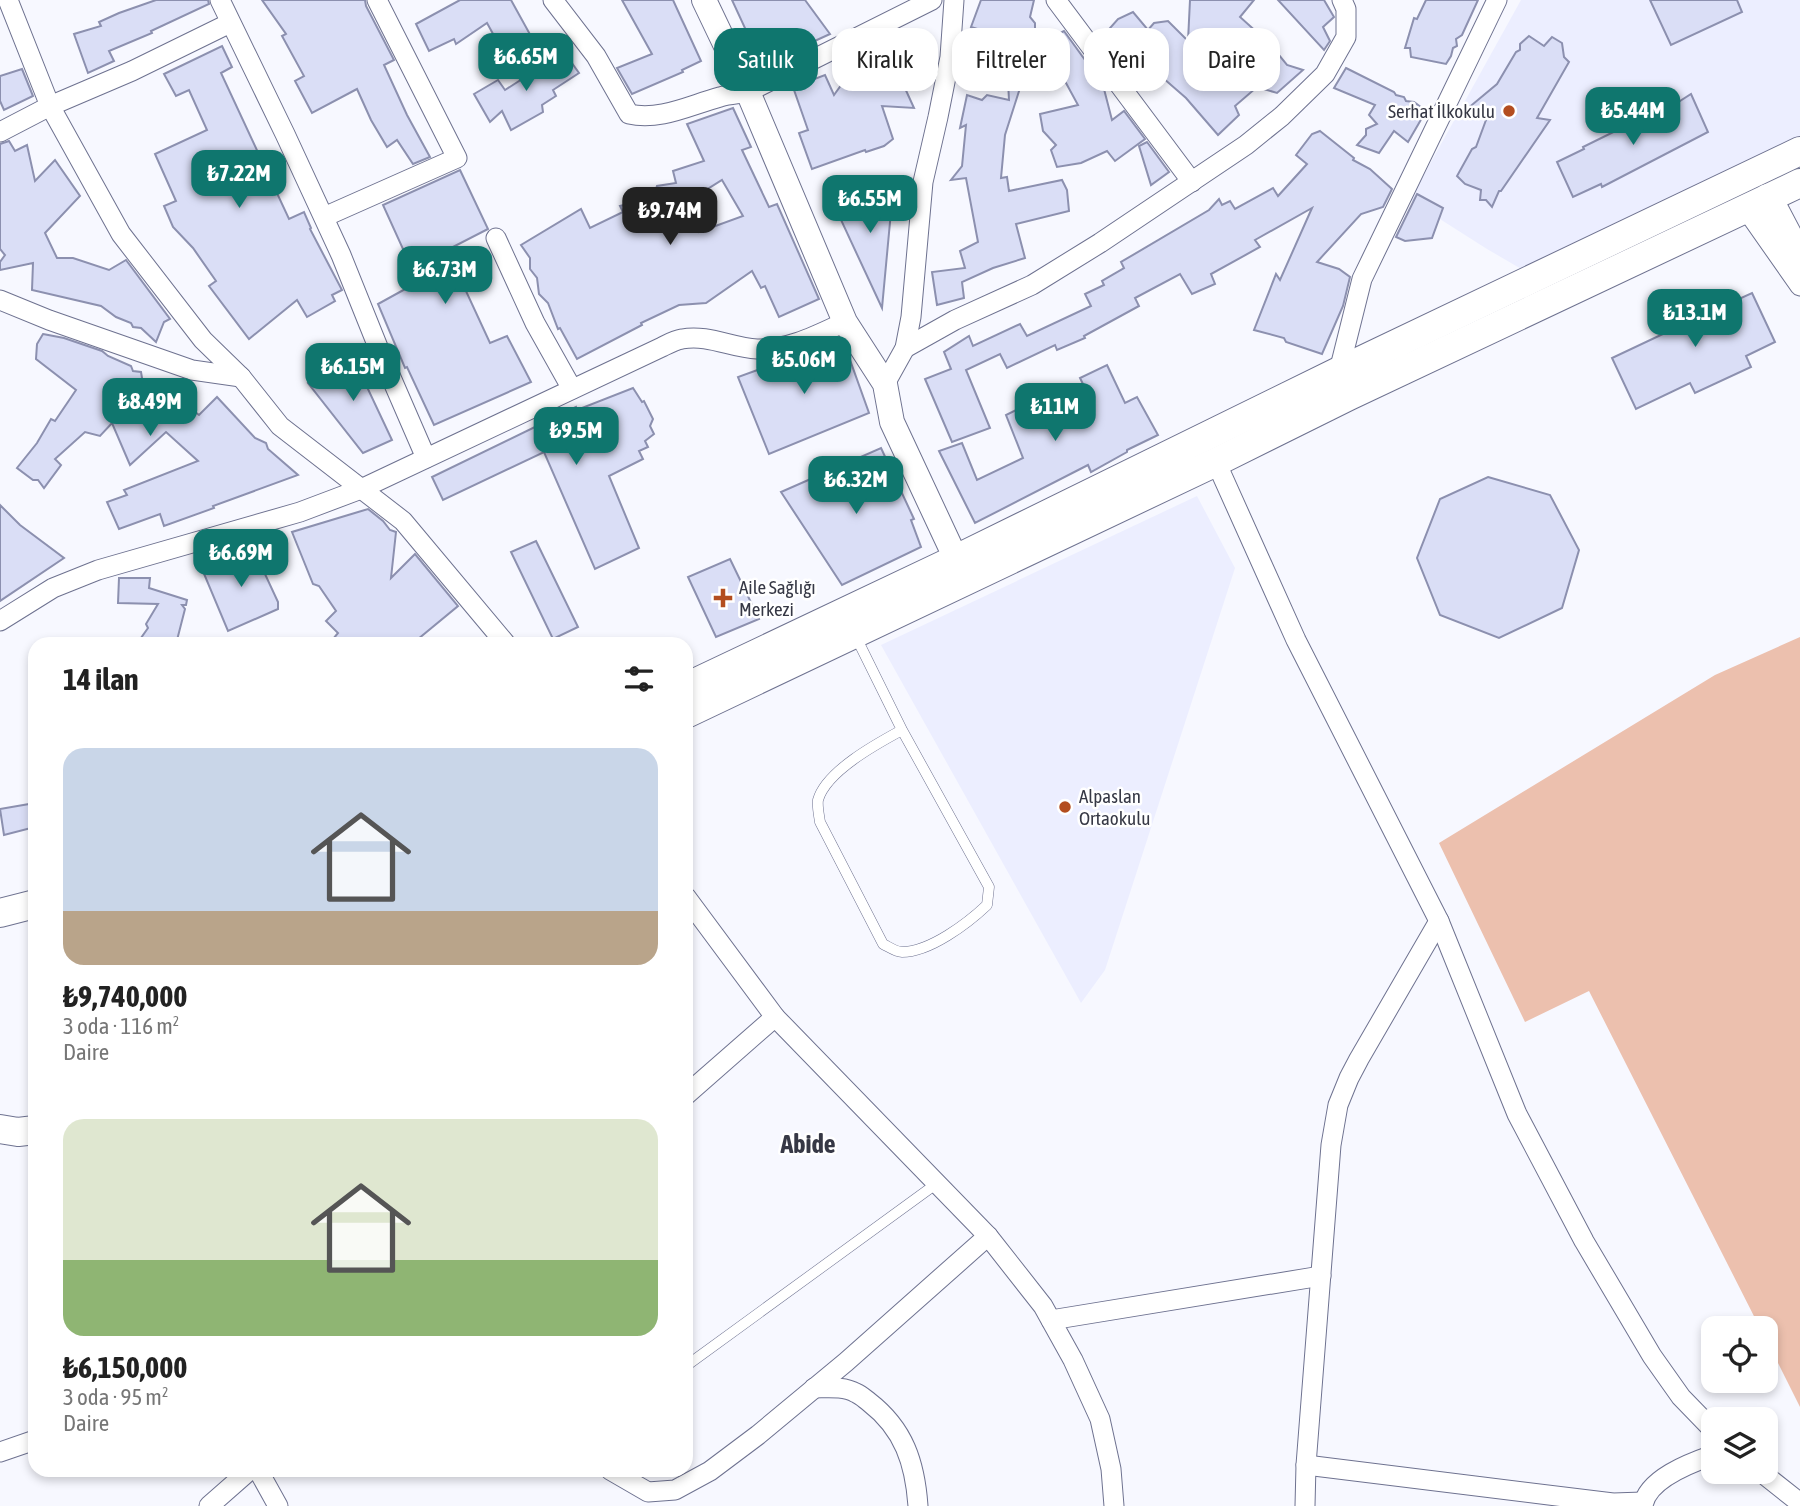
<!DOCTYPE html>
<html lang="tr">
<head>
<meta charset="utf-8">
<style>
  :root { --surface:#fff; --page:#f6f6f6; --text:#222; --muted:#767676; --accent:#0f766e }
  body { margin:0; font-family:"Asap Condensed",sans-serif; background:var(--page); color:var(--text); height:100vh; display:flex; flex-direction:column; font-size:26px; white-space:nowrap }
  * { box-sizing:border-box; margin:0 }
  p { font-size:23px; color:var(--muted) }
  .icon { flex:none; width:38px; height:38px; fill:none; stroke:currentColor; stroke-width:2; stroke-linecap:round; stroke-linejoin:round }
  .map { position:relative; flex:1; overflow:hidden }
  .sheet { position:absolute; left:28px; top:637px; width:665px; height:840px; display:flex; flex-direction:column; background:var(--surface); border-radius:21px; box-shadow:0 4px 10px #0003 }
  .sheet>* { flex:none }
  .guide { position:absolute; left:714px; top:28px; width:665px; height:63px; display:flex; gap:14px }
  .controls { position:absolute; left:1701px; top:1316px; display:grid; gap:14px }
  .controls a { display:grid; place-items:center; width:77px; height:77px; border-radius:14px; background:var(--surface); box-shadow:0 4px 10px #0003; font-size:35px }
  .price { position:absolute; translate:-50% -60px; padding:0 16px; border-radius:14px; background:var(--accent); color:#fff; font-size:23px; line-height:46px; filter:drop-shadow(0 2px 4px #0008) }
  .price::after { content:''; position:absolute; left:50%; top:42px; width:21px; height:16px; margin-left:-10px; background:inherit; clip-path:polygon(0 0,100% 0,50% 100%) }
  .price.active { background:#222; color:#fff }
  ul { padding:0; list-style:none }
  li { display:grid; align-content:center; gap:14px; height:371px; padding:0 35px }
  li span { display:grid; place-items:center; height:217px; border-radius:21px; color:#555 }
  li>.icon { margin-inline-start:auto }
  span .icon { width:126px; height:126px; fill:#fffc; stroke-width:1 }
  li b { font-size:30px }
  h2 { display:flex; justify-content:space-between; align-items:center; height:84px; padding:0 35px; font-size:30px }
  .tag { padding:0 24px; border-radius:21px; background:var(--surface); box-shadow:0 4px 10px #0003; font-size:24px; line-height:63px }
  .tag.active { background:var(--accent); color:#fff }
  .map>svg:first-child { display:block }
  .built { fill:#eceeff }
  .green { fill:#ecc0ae }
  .building { fill:#dadef6; stroke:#8c90af; stroke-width:2; fill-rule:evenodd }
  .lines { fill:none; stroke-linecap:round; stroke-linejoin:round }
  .service-casing { stroke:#6e7290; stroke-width:11 }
  .minor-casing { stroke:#6e7290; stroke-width:21 }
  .tertiary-casing { stroke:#6e7290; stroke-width:26 }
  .secondary-casing { stroke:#6e7290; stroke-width:30 }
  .service { stroke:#fff; stroke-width:10 }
  .minor { stroke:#fff; stroke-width:19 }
  .tertiary { stroke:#fff; stroke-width:24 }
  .secondary { stroke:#fff; stroke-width:28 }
  .poi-dot { fill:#b34d1f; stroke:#fff; stroke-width:2.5 }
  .labels { text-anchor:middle; stroke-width:5; stroke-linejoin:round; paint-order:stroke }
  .poi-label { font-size:19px; fill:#363845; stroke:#fff; text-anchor:start }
  .district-label { font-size:26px; font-weight:bold; fill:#363845; stroke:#fff }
</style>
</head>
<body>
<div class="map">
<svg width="1800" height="1506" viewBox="0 0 1800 1506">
  <rect width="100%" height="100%" fill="#f7f8ff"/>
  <g class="built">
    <polygon points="1521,0 1800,0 1800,136 1523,270 1487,249 1410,200"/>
    <polygon points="1197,496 1235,568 1105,970 1081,1003 881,645"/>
  </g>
  <polygon class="green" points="1800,637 1800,1407 1766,1339 1766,1328 1760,1328 1589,991 1525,1022 1439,843 1715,675"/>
  <g class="building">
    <polygon points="156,0 208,0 209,4 151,31 152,33 109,51 114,61 88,73 74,34 101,26 99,22 119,13"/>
    <polygon points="262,0 365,0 366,6 394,60 384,65 407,115 430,157 413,164 397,140 387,147 371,120 357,89 312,113 295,81 304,76 282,36 286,34"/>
    <polygon points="460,0 511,0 532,38 503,52 487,23 456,44 454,39 429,51 416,24"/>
    <polygon points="622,0 673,0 701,61 682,70 683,72 632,94 617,68 652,54"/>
    <polygon points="732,0 805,0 830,34 762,65"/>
    <polygon points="981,0 1034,0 1030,17 1035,23 1035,41 1005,135 1001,178 1007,177 1009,191 1062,180 1067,190 1069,211 1016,224 1025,258 993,268 962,282 964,298 937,305 932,272 965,268 960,251 978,242 966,178 951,180 962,166 966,125 960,128 967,95 982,100 987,95 1009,100 1006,44 987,44 990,33 971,27"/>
    <polygon points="1190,0 1254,0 1240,17 1270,44 1287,65 1303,70 1277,93 1257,87 1235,106 1239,115 1218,135 1186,98 1147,64 1143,68 1124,43 1122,46 1110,28 1118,19 1133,12 1148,30 1154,23 1168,21 1188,41"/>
    <polygon points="1278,0 1324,0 1334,17 1323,27 1330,41 1324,50"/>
    <polygon points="1426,0 1478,0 1462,35 1456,39 1457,46 1453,48 1451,56 1446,64 1411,57 1410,48 1405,48 1414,18 1417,19"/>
    <polygon points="1650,0 1737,0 1742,12 1671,45"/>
    <polygon points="1064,31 1085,60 1091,72 1100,79 1104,89 1112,120 1124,111 1145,139 1115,161 1107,151 1081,163 1057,167 1051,150 1056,145 1043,131 1040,114 1078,105 1060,72 1056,73 1042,42"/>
    <polygon points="1529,36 1544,46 1552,37 1562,43 1564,57 1569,62 1537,118 1550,120 1501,191 1499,191 1492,207 1486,200 1480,200 1481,190 1465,184 1457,176 1472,149 1476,147 1486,120 1467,109 1497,84 1516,52 1520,50 1520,44"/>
    <polygon points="222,46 232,67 221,73 289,219 304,212 311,228 310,229 342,290 332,295 335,301 307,317 297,300 249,339 209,286 216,281 193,248 173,227 164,206 176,201 155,154 207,130 189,90 176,96 164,74"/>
    <polygon points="564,52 579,73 553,90 556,96 542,105 543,112 511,130 502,111 490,122 474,94 498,80 505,90"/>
    <polygon points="861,57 877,67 899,75 914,108 882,106 893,139 884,146 866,152 865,150 812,169 799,133 808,130 793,87 825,75 834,95"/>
    <polygon points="1346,68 1394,92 1396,95 1404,97 1406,101 1414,102 1426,111 1408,142 1394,131 1379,153 1357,145 1366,135 1366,129 1377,124 1369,115 1375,105 1334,88"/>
    <polygon points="22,69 33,96 4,110 0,101 0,76"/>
    <polygon points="1691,94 1708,132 1602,187 1601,184 1573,197 1557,162 1584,149 1583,147 1664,107 1666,110"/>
    <path d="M733,108L751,147L742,150L769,207L777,204L819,299L779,317L765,286L761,288L752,271L706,303L679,305L641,323L642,325L577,359L560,328L558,329L548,303L539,294L537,278L530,269V258L521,245L581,209L590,228L623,212L620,206L644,200L655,192L657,186L676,183L673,171L704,161L687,124ZM722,180L743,216L699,232L685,207L688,205L687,202Z"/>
    <polygon points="1320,131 1354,158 1353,160 1370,169 1392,189 1383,207 1361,214 1317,262 1339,269 1350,277 1343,306 1322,354 1286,342 1284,338 1254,330 1276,274 1280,280 1312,208 1255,240 1260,247 1211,274 1215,284 1192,294 1180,274 1135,298 1139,306 1084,336 1085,338 1057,350 1055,345 1007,368 1000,354 966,370 990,428 952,442 925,379 951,369 944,352 969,336 973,346 1020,324 1027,336 1091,306 1085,294 1104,285 1102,281 1124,268 1121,262 1209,210 1219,199 1222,205 1230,201 1235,209 1273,188 1278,196 1307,164 1296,155 1312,134"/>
    <polygon points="9,141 15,151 27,145 35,181 55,160 80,196 45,233 57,258 73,258 109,270 126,260 170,319 164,322 156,342 141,328 133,327 131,323 116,317 101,306 32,290 33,263 0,270 0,262 5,255 0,249 0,144"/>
    <polygon points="1147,142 1169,172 1151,185 1139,146"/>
    <polygon points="460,170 488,229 447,250 490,343 507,336 531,382 434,425 407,367 405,368 378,304 418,282 383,205"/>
    <polygon points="893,190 882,308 835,207"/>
    <polygon points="1417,194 1443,208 1432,238 1405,241 1396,237"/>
    <polygon points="1752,293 1775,342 1746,356 1751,367 1695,393 1690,383 1636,409 1612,358 1663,334 1656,319 1710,294 1717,309"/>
    <polygon points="43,334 64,338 102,351 108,356 131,366 133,371 141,372 146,402 157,390 162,395 175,396 199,415 217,397 255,438 266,443 268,449 298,475 213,506 214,508 164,526 160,514 119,529 107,502 127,495 124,490 198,461 166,432 130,465 112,423 100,436 85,432 55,459 61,465 44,488 38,480 33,480 17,468 37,443 51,419 55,421 76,390 36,359 37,344"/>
    <polygon points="838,339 850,360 869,413 769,454 738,377 807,352"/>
    <polygon points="362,354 376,383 367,387 392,440 363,453 308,383 341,364"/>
    <polygon points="1107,365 1125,403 1137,397 1158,435 1127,450 1127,452 1091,472 1088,465 975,523 939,451 962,443 977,480 1023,458 1006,415 1041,398 1043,403 1083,384 1080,378"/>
    <polygon points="633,388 642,402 644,401 653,419 650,426 654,434 645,441 648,447 639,451 643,459 609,476 639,548 595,569 544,452 443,500 432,477 576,407 577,410"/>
    <polygon points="881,448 914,519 911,520 921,547 842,585 781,492"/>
    <polygon points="1488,477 1550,495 1579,550 1562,608 1499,638 1440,615 1417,558 1440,499"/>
    <polygon points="0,505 20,525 64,558 0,601"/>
    <polygon points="368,509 383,521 390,530 396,532 391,578 415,554 458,606 412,644 329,644 338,633 326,621 336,611 319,586 313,584 292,532"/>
    <polygon points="536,541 578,627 553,639 511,552"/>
    <polygon points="252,546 278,602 278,609 228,631 202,569"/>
    <polygon points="730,559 759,619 716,637 688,577"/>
    <polygon points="119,578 150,578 149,588 187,600 186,605 182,605 185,609 176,644 163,644 141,638 148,628 146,624 158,604 118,603"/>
    <polygon points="35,803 35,827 4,835 0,809"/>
  </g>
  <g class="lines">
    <defs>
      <g id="service">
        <path d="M856,637L902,730L989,887L987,905C968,923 930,952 902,952C896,952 889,947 883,944L820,822C819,815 817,806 818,800C826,771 878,743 902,730"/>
        <polyline points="686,1366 936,1184"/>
      </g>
      <g id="minor">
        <polyline points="8,0 50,106 121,234 203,340 241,377 280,426 403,521 506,644"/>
        <polyline points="220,0 285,134 341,255 380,352 426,458"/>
        <path d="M553,0L596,56L629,114C660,121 690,105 720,97C729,94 739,94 748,92L932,0"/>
        <polyline points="1056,0 1192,182"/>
        <polyline points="0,132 50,106 132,71 230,23"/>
        <polyline points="1746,209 1800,286"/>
        <polyline points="324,217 457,158 377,0"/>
        <polyline points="496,238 535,323 572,389"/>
        <polyline points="0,300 49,320 192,370 241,377"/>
        <polyline points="905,348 955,320 1032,285 1100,243 1170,196 1246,145 1282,116 1325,74 1346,37 1346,9 1342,0"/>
        <polyline points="1341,378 1339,371 1362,279 1497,0"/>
        <polyline points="885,384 905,348 911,317 923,182 938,117 950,57 954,0"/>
        <polyline points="1216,462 1296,640 1439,921 1517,1114 1584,1241 1652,1356 1681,1397 1713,1430"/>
        <path d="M0,621L53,588L98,570L300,512L361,489L662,347C668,344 675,340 682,339C708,334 732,348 757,349C789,350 817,335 845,322"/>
        <polyline points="686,897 775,1017 988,1236 1043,1306 1073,1360 1100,1419 1111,1469 1114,1506"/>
        <polyline points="686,1095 775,1017"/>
        <polyline points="1051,1320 1321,1276"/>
        <path d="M814,1388C827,1388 844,1386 856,1393C861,1395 865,1399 869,1402C904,1429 915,1463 918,1506"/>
        <polyline points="0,1452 35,1440"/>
        <polyline points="1306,1465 1613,1503 1643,1502"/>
        <polyline points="258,1470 278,1506"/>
        <polyline points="610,1470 648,1492 675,1490 710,1471 758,1435 846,1362 988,1236"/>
        <polyline points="1761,1472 1800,1503"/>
        <polyline points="209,1506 250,1470"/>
        <polyline points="1305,1506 1306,1465 1331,1145 1338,1105 1349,1078 1359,1059 1439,921"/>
        <path d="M1643,1506C1647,1479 1690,1463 1713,1455"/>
      </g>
      <polyline id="tertiary" points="704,0 748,92 845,322 885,384 892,422 956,559"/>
      <g id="secondary">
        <polyline points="1768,198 1800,259"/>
        <polyline points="686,687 956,559 1339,371 1800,151"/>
        <polyline points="686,714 1216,462 1349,396 1800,183"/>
        <polyline points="0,913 35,904"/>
        <polyline points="0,1129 18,1132 35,1130"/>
      </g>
    </defs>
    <use href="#service" class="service-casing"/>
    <use href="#minor" class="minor-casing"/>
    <use href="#tertiary" class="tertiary-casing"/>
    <use href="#secondary" class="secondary-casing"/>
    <use href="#service" class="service"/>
    <use href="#minor" class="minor"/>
    <use href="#tertiary" class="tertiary"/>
    <use href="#secondary" class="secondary"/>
  </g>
  <g class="poi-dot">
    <circle cx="1509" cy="111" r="7"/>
    <path d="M719.5 587.5h7v7h7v7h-7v7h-7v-7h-7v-7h7z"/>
    <circle cx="1065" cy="807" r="7"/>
  </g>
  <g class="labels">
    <g class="poi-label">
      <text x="1495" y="118" text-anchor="end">Serhat İlkokulu</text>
      <text x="739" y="594">Aile Sağlığı<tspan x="739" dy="22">Merkezi</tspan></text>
      <text x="1079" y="803">Alpaslan<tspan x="1079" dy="22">Ortaokulu</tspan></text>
    </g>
    <g class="district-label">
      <text x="808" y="1153">Abide</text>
    </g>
  </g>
</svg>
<div class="controls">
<a><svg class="icon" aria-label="locate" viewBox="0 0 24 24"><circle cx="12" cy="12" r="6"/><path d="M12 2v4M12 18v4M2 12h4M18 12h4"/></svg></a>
<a><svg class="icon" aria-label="layers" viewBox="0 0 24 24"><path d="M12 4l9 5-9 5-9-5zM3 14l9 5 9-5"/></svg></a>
</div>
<b class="price" style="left:526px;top:93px">₺6.65M</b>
<b class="price" style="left:1633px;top:147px">₺5.44M</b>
<b class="price" style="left:239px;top:210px">₺7.22M</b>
<b class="price" style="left:870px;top:235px">₺6.55M</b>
<b class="price active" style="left:670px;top:247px">₺9.74M</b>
<b class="price" style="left:445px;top:306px">₺6.73M</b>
<b class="price" style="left:1695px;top:349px">₺13.1M</b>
<b class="price" style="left:804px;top:396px">₺5.06M</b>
<b class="price" style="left:353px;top:403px">₺6.15M</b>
<b class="price" style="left:150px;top:438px">₺8.49M</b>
<b class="price" style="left:1055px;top:443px">₺11M</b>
<b class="price" style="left:576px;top:467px">₺9.5M</b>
<b class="price" style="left:856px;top:516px">₺6.32M</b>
<b class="price" style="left:241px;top:589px">₺6.69M</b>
<div class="guide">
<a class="tag active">Satılık</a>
<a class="tag">Kiralık</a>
<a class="tag">Filtreler</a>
<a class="tag">Yeni</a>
<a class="tag">Daire</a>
</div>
<section class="sheet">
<h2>14 ilan<svg class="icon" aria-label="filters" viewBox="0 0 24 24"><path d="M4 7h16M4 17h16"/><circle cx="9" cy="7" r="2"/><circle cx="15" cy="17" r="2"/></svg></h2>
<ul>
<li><span style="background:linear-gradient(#c9d6e8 75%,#b9a48a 0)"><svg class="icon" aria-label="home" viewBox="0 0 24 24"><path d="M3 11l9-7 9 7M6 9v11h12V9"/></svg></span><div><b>₺9,740,000</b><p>3 oda · 116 m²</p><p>Daire</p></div></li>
<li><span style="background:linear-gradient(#dfe7d0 65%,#8fb573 0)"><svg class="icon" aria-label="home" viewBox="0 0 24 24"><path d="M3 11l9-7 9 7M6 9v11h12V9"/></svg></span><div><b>₺6,150,000</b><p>3 oda · 95 m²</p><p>Daire</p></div></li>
</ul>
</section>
</div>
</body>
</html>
